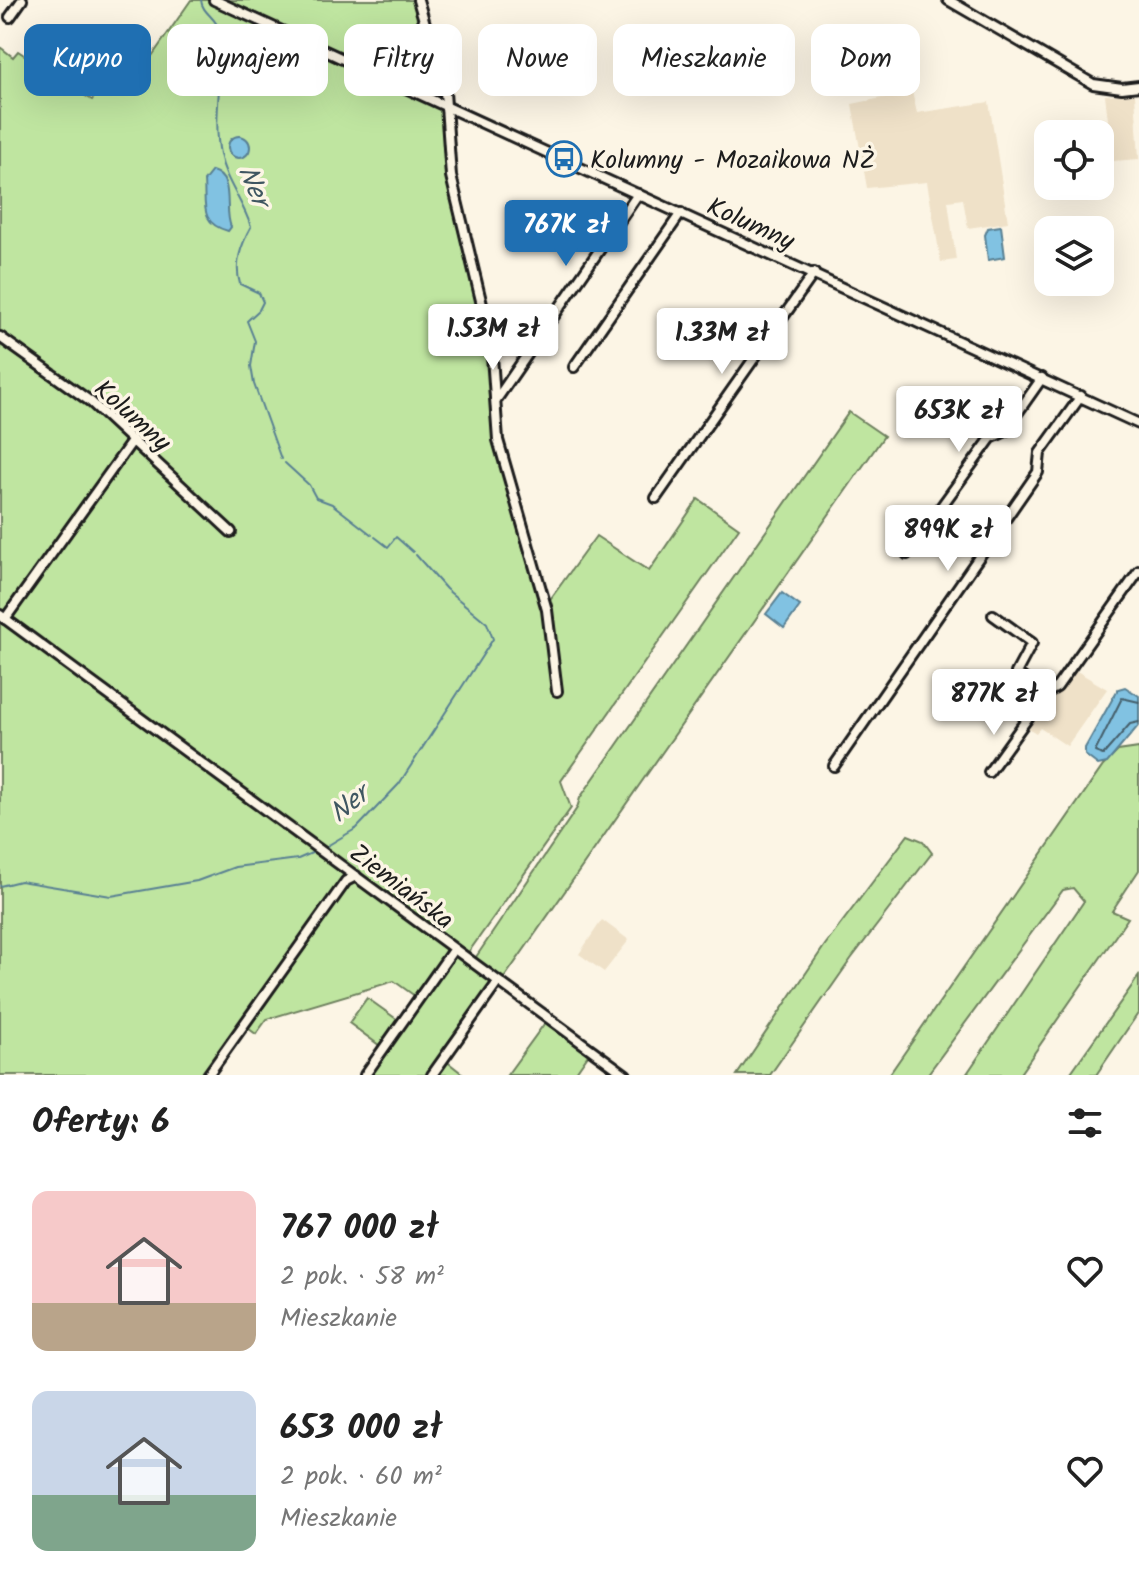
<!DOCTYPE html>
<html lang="pl">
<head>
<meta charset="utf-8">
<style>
  :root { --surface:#fff; --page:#f2f2f2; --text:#222; --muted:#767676; --accent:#1f6fb2 }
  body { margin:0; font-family:Kalam,sans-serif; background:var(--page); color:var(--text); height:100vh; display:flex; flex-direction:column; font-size:30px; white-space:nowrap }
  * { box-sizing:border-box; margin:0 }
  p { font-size:26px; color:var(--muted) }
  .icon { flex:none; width:44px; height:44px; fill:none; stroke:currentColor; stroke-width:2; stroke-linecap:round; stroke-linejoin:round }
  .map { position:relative; height:1075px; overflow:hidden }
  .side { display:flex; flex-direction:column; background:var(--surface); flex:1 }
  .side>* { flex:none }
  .guide { position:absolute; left:24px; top:24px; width:1092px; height:72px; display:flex; gap:16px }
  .tools { position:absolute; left:1034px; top:120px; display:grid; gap:16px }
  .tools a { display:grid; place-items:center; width:80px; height:80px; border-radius:16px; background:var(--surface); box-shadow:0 8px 32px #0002; font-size:40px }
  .price { position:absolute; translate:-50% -68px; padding:0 18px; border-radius:8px; background:#fff; color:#222; font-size:26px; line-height:52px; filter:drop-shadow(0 2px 4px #0008) }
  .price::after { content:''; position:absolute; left:50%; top:48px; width:24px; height:18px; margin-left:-12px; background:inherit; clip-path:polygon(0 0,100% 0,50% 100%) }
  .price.on { background:var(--accent); color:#fff }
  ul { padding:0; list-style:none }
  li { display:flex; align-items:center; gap:24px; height:200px; padding:0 32px }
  li span { display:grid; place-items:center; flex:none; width:224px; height:160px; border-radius:16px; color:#555 }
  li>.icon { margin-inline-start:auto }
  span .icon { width:96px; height:96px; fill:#fffc; stroke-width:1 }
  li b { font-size:34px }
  h2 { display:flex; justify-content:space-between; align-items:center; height:96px; padding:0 32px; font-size:34px }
  .tag { padding:0 28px; border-radius:16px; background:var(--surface); box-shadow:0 8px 32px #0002; font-size:28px; line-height:72px }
  .tag.on { background:var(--accent); color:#fff }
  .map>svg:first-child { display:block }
  .built { fill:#efe1c8 }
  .green { fill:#bfe5a0; stroke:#6e805e; stroke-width:2 }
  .water { fill:#81c2e2; stroke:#598093; stroke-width:2 }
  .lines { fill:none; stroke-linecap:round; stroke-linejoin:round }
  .shore { stroke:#445e6b; stroke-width:2 }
  .stream { stroke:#598093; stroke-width:2 }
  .minor-casing { stroke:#1c1c1c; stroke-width:14 }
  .minor { stroke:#fcf5e5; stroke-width:8 }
  .labels { text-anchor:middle; stroke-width:7; stroke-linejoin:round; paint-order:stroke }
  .poi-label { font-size:26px; fill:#1c1c1c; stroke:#fcf5e5; text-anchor:start }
  .street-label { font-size:26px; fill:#1c1c1c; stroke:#fcf5e5 }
  .water-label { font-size:28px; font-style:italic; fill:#3f5661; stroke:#fcf5e5 }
</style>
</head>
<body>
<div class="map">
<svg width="1139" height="1075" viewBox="0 0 1139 1075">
  <rect width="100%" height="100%" fill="#fcf5e5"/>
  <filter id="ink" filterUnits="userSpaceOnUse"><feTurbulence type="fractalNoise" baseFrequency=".0125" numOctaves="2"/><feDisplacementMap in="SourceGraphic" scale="16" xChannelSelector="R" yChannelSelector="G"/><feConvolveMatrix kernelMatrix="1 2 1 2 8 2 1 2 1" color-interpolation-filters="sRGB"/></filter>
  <g filter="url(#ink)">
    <g class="built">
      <polygon points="912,92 917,113 989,102 1008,222 968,228 963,199 948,201 956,260 941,262 927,182 867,188 852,104"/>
      <polygon points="1135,94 1139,159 1113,161 1105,95"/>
      <polygon points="1075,670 1107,689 1067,746 1040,728 1036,733 1025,726 1045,698 1056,693"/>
      <polygon points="602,920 629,940 604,972 579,954"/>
    </g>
    <g class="green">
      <polygon points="191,0 415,0 447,113 449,166 491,341 497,431 546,605 596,536 649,571 698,499 739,528 561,781 571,808 463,960 498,985 445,1060 464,1075 366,1075 434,982 419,999 394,981 267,1019 256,1034 245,1026 206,1075 0,1075 0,47 13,57 18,51 44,68 53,56 79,74 71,87 92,100 123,56 143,69"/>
      <polygon points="849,412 884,436 502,981 476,961 476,957 577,808 580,798"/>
      <polygon points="1139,748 1139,870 1112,911 1128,918 1019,1075 966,1075 1084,901 1073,888 1063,890 927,1075 889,1075 1103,766 1118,751"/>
      <polygon points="908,835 923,841 932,853 851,959 770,1075 737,1075 825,945"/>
      <polygon points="1139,976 1139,1012 1096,1075 1069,1075"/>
      <polygon points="367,998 402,1023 383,1048 349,1023"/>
      <polygon points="547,1020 590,1052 574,1075 507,1075"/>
    </g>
    <g class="water">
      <circle cx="239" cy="147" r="11"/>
      <path d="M212,171C236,178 223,209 231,227L228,231C199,223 206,205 204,181Z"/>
      <polygon points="1001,226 1005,257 988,260 985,235 988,228"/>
      <polygon points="782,593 800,606 784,628 766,614"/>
      <polygon points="1125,687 1139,696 1139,725 1107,763 1098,765 1085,755 1085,748 1118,689"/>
    </g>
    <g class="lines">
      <polyline class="shore" points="1139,702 1122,698 1095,752 1103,755 1130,724 1139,722"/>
      <g class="stream">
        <path d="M201,0C202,13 217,18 219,30C225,72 212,113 220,154C225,181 243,201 251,227C241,245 234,264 240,284L259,293L263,302L259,310L247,321L255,341L251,366L254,384L281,459"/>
        <polyline points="285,463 309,485 316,498 332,504 372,535"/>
        <polyline points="375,537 388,547 396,537 413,552"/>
        <polyline points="322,849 357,828 399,784 493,639 487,623 446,589 416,555"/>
        <polyline points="0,886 20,881 111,896 197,881 235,867 298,859 314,852"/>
      </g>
      <defs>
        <g id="minor">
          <polyline points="214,0 1139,424"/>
          <polyline points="418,0 445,92 451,176 491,342 498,440 547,610 557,691"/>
          <polyline points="948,0 1093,84 1122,88 1139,86"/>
          <polyline points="10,17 22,0"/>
          <polyline points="0,337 91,402 231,532"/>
          <polyline points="574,367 681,213"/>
          <polyline points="496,400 638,194"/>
          <polyline points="656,498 814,273"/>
          <polyline points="907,554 991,438 1004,432 1042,378"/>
          <polyline points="0,615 626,1075"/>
          <polyline points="993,615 1032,643 1016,673 1045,694"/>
          <polyline points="5,619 133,440"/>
          <polyline points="834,766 1038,472 1040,453 1081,396"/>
          <polyline points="989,772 1045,694 1057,687 1139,571"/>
          <polyline points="208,1075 346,881 356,876"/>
          <polyline points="365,1075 453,950"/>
          <polyline points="432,1075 498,982"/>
        </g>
      </defs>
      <use href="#minor" class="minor-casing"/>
      <use href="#minor" class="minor"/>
    </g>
  </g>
  <defs>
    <symbol id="bus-ring" viewBox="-11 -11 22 22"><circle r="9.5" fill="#fcf5e5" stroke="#1f6fb2" stroke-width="1.5"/><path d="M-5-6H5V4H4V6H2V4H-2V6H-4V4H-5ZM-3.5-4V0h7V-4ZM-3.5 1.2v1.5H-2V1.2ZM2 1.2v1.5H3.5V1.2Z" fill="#1f6fb2"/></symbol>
  </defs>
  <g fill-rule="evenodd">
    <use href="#bus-ring" x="544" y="139" width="40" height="40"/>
  </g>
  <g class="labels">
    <g class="poi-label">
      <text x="590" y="168">Kolumny - Mozaikowa NŻ</text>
    </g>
    <g class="street-label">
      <text transform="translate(751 223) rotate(24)" y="9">Kolumny</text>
      <text transform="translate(133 415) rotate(42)" y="9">Kolumny</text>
      <text transform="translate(402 886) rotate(37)" y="9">Ziemiańska</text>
    </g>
    <g class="water-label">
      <text transform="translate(255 185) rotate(67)" y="10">Ner</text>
      <text transform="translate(348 803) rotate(-40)" y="10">Ner</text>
    </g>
  </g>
</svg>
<div class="tools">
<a><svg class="icon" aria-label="locate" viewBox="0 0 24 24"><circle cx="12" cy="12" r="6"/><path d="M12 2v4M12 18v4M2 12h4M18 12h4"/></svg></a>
<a><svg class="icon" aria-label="layers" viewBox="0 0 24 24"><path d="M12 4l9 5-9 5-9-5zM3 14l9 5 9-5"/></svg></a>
</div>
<b class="price on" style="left:566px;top:268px">767K zł</b>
<b class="price" style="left:493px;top:372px">1.53M zł</b>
<b class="price" style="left:722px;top:376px">1.33M zł</b>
<b class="price" style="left:959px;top:454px">653K zł</b>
<b class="price" style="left:948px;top:573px">899K zł</b>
<b class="price" style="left:994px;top:737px">877K zł</b>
<div class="guide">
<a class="tag on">Kupno</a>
<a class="tag">Wynajem</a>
<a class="tag">Filtry</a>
<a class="tag">Nowe</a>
<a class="tag">Mieszkanie</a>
<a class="tag">Dom</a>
</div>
</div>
<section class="side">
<h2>Oferty: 6<svg class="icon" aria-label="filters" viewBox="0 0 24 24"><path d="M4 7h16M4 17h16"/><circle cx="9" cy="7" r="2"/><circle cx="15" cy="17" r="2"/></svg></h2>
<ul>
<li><span style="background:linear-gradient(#f6c9c9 70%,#b9a48a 0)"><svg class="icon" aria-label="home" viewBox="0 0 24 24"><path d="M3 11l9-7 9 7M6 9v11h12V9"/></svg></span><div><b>767 000 zł</b><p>2 pok. · 58 m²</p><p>Mieszkanie</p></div><svg class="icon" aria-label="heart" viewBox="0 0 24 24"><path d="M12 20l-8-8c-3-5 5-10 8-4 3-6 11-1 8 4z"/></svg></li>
<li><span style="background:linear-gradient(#c9d6e8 65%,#7fa58c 0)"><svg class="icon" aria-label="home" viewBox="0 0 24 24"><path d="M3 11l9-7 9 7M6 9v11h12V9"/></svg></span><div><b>653 000 zł</b><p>2 pok. · 60 m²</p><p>Mieszkanie</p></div><svg class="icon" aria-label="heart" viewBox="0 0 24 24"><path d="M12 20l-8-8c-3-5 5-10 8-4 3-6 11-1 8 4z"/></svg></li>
</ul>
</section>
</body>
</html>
